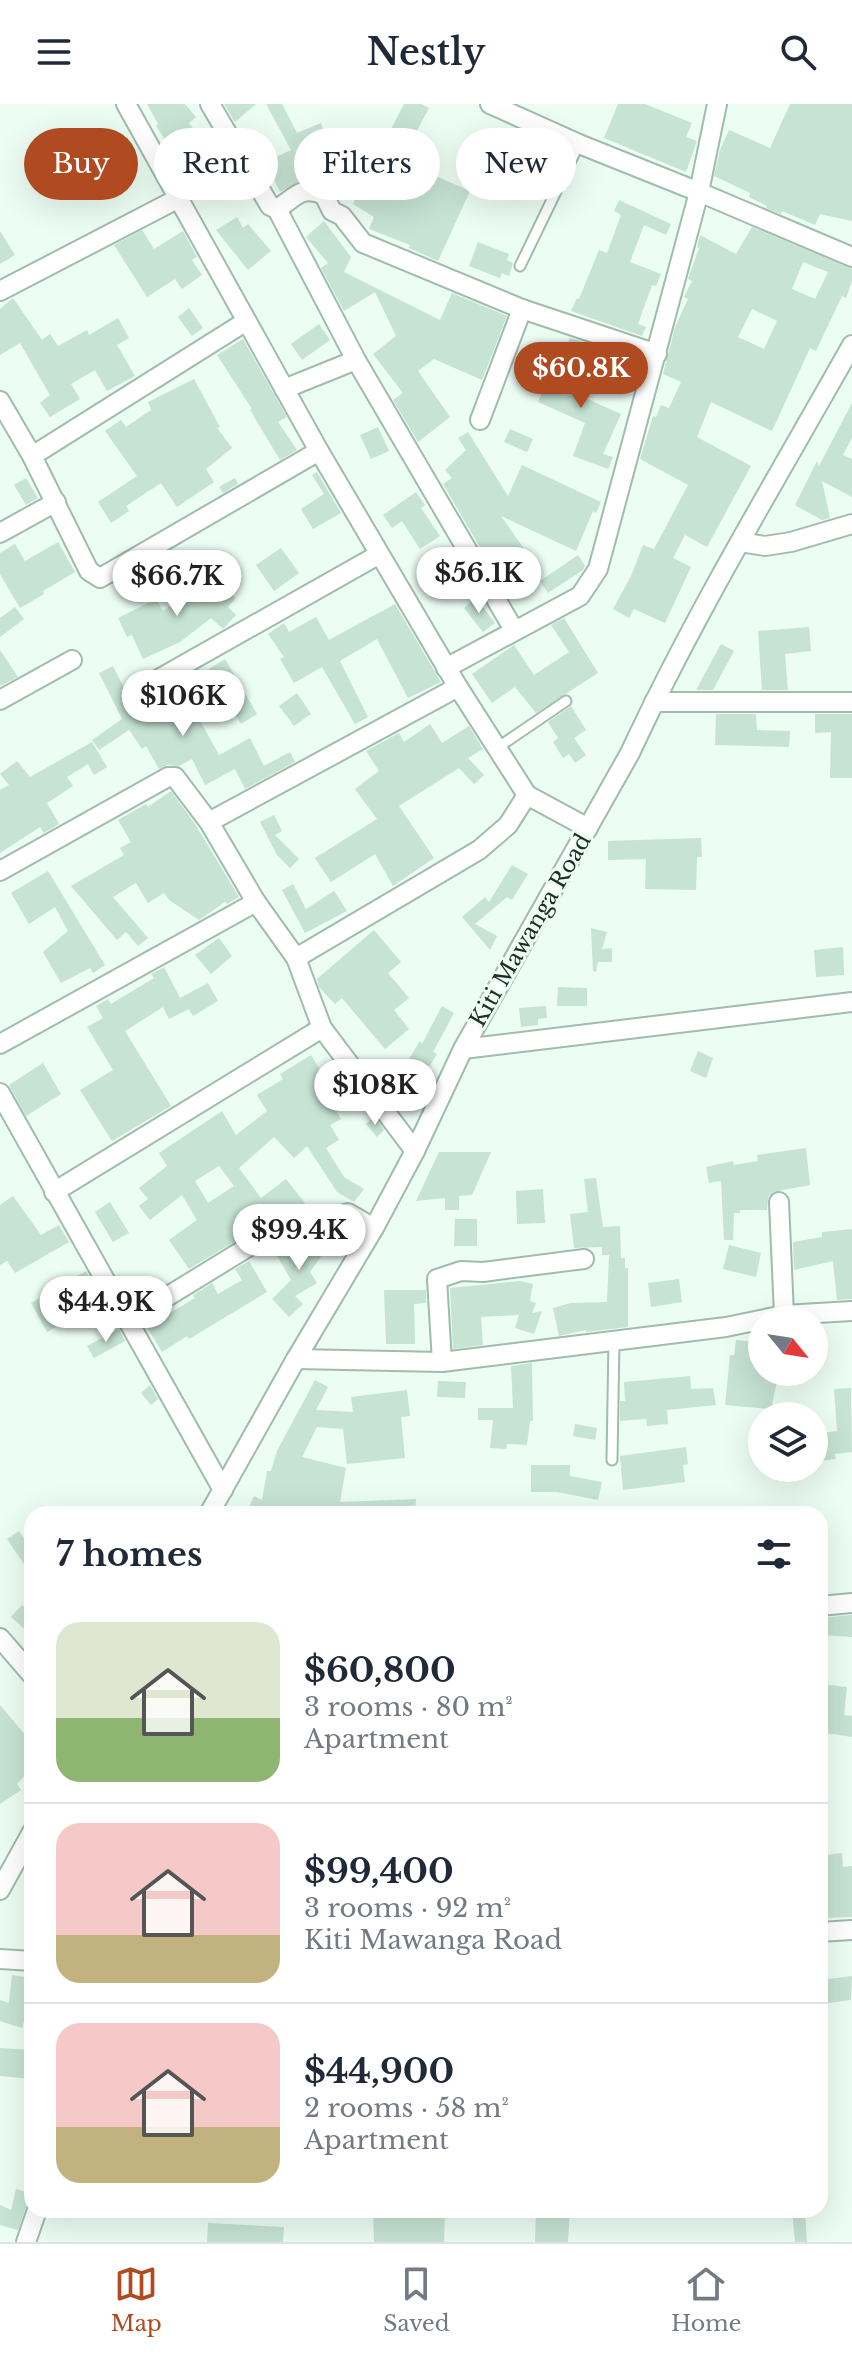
<!DOCTYPE html>
<html lang="en">
<head>
<meta charset="utf-8">
<style>
  :root { --surface:#fff; --page:#f2f2f3; --text:#1f2937; --muted:#747a83; --line:#e0e1e3; --accent:#b04a20 }
  body { margin:0; font-family:"Libre Baskerville",serif; background:var(--page); color:var(--text); height:100vh; display:flex; flex-direction:column; font-size:30px; white-space:nowrap }
  * { box-sizing:border-box; margin:0 }
  p { font-size:26px; color:var(--muted) }
  .icon { flex:none; width:44px; height:44px; fill:none; stroke:currentColor; stroke-width:2; stroke-linecap:round; stroke-linejoin:round }
  .map { position:relative; flex:1; overflow:hidden }
  .side { position:absolute; left:24px; top:1402px; width:804px; height:712px; display:flex; flex-direction:column; background:var(--surface); border-radius:24px; box-shadow:0 8px 32px #0002 }
  .side>* { flex:none }
  .banner { position:absolute; left:24px; top:24px; width:804px; height:72px; display:flex; gap:16px }
  .needle { width:52px; rotate:120deg }
  .controls { position:absolute; left:748px; top:1202px; display:grid; gap:16px }
  .controls a { display:grid; place-items:center; width:80px; height:80px; border-radius:50%; background:var(--surface); box-shadow:0 8px 32px #0002; font-size:40px }
  .price { position:absolute; translate:-50% -68px; padding:0 18px; border-radius:28px; background:#fff; color:#222; font-size:26px; line-height:52px; filter:drop-shadow(0 2px 4px #0008) }
  .price::after { content:''; position:absolute; left:50%; top:48px; width:24px; height:18px; margin-left:-12px; background:inherit; clip-path:polygon(0 0,100% 0,50% 100%) }
  .price.active { background:var(--accent); color:#fff }
  ul { padding:0; list-style:none }
  li { display:flex; align-items:center; gap:24px; height:200px; padding:0 32px }
  li+li { border-top:2px solid var(--line) }
  li span { display:grid; place-items:center; flex:none; width:224px; height:160px; border-radius:24px; color:#555 }
  li>.icon { margin-inline-start:auto }
  span .icon { width:96px; height:96px; fill:#fffc; stroke-width:1 }
  li b { font-size:34px }
  h2 { display:flex; justify-content:space-between; align-items:center; height:96px; padding:0 32px; font-size:34px }
  .tag { padding:0 28px; border-radius:36px; background:var(--surface); box-shadow:0 8px 32px #0002; font-size:28px; line-height:72px }
  .tag.active { background:var(--accent); color:#fff }
  header { display:flex; justify-content:space-between; align-items:center; height:104px; padding:0 32px; background:var(--surface); font-size:36px; font-weight:600 }
  .tabs { display:flex; justify-content:space-around; align-items:center; height:112px; border-top:2px solid var(--line); background:var(--surface); font-size:22px; color:var(--muted) }
  .tabs a { display:grid; justify-items:center; gap:4px }
  .tabs .active { color:var(--accent) }
  .map>svg:first-child { display:block }
  .building { fill:#c6e3d4; fill-rule:evenodd }
  .lines { fill:none; stroke-linecap:round; stroke-linejoin:round }
  .service-casing { stroke:#9fbcad; stroke-width:13 }
  .minor-casing { stroke:#9fbcad; stroke-width:22 }
  .service { stroke:#fff; stroke-width:9 }
  .minor { stroke:#fff; stroke-width:18 }
  .labels { text-anchor:middle; stroke-width:6; stroke-linejoin:round; paint-order:stroke }
  .street-label { font-size:22px; fill:#212c26; stroke:#ecfdf4 }
</style>
</head>
<body>
<header><svg class="icon" aria-label="menu" viewBox="0 0 24 24"><path d="M4 6h16M4 12h16M4 18h16"/></svg>Nestly<svg class="icon" aria-label="search" viewBox="0 0 24 24"><circle cx="10" cy="10" r="6"/><path d="M15 15l6 6"/></svg></header>
<div class="map">
<svg width="852" height="2138" viewBox="0 0 852 2138">
  <rect width="100%" height="100%" fill="#ecfdf4"/>
  <g class="building">
    <polygon points="147,0 185,0 196,13 189,19 199,32 174,49 156,22 158,20"/>
    <polygon points="224,0 256,0 235,18"/>
    <polygon points="266,0 282,0 297,29 321,19 337,71 320,77 300,77 280,88 265,58 291,46"/>
    <polygon points="404,0 421,0 429,4 412,36 391,25"/>
    <polygon points="618,0 645,0 692,19 686,33 697,37 686,68 604,34"/>
    <polygon points="790,0 852,0 852,117 820,110 815,121 782,107 781,110 766,104 767,102 749,93 750,89 714,72 720,46 729,26 770,44"/>
    <polygon points="530,31 567,48 563,56 526,41"/>
    <polygon points="376,45 423,63 422,66 470,87 438,157 409,144 410,141 369,125 374,113 353,100"/>
    <polygon points="487,66 500,73 491,91 478,85"/>
    <polygon points="619,96 671,120 666,131 644,121 630,158 661,170 656,182 652,181 638,220 646,223 642,232 571,207 577,194 579,195 599,146 607,149 621,111 614,107"/>
    <polygon points="237,113 243,124 248,120 271,147 248,166 216,126"/>
    <polygon points="324,117 351,153 344,168 440,216 452,189 507,212 482,276 434,255 418,267 450,313 418,338 393,296 403,289 373,250 396,232 375,188 344,207 321,164 328,159 306,133"/>
    <path d="M752,123L852,165V177L846,194L842,192L816,247L810,244L772,327L711,298L697,333L751,362L707,443L685,431L673,454L691,463L665,519L634,505L629,514L613,505L631,472L643,441L654,445L688,381L640,355L653,312L656,313L661,301L669,304L681,278L663,270L675,223L688,195L684,193L692,177L688,175L699,144L697,143L700,131L736,150ZM803,158L828,168L815,195L792,185ZM752,205L777,217L764,245L738,233Z"/>
    <polygon points="142,126 154,145 183,127 197,153 192,156 202,171 182,185 175,175 147,193 114,141"/>
    <polygon points="0,127 15,151 0,160"/>
    <polygon points="478,138 509,150 507,156 513,159 509,172 502,169 500,174 469,162"/>
    <polygon points="13,194 42,236 50,230 58,242 87,226 89,231 118,214 129,234 117,241 135,272 107,287 95,266 71,280 80,295 50,313 40,299 50,291 20,239 0,251 0,205"/>
    <polygon points="189,204 203,224 192,232 178,213"/>
    <polygon points="319,220 330,236 302,256 291,240"/>
    <polygon points="570,234 583,238 567,275 580,280 576,290 621,310 603,350 613,353 608,365 573,352 585,319 538,298 544,284 547,285"/>
    <polygon points="243,235 287,313 278,318 297,346 280,356 250,306 252,305 217,251"/>
    <polygon points="194,275 220,323 217,324 232,344 206,365 214,378 177,403 161,379 126,402 129,407 111,419 98,398 137,372 105,327 121,316 126,323 151,306 148,298"/>
    <polygon points="852,299 852,334 843,351 852,355 852,393 822,377 830,414 822,416 795,401 817,357 819,362"/>
    <polygon points="378,323 389,347 371,355 360,331"/>
    <polygon points="510,325 533,335 527,348 504,338"/>
    <polygon points="468,328 508,392 522,361 601,398 596,409 593,407 576,447 501,412 525,446 493,466 443,380 452,374 445,366 466,346 458,334"/>
    <polygon points="317,368 341,409 313,425 301,405 324,390 312,371"/>
    <polygon points="26,374 38,394 26,401 14,381"/>
    <polygon points="235,374 238,380 223,389 219,383"/>
    <polygon points="416,388 425,401 421,404 440,432 420,445 402,417 392,424 383,411"/>
    <polygon points="58,438 75,468 43,487 44,490 20,504 0,470 0,449 15,440 25,457"/>
    <polygon points="281,444 299,469 274,487 256,461"/>
    <polygon points="578,451 585,462 583,466 548,489 540,477"/>
    <polygon points="209,473 236,494 228,503 236,511 223,525 211,514 180,538 143,555 132,531 127,533 118,514 156,495 163,507 180,495 184,500"/>
    <polygon points="476,494 495,519 483,528 464,504"/>
    <polygon points="395,500 441,578 408,594 377,535 340,557 368,613 355,620 322,563 294,579 280,555 284,553 268,530 284,519 289,528 316,513 329,536"/>
    <polygon points="15,503 24,515 0,533 0,514"/>
    <polygon points="564,514 598,569 536,609 515,583 492,599 472,570 514,541 534,571 569,548 551,521"/>
    <polygon points="809,523 811,547 785,550 788,586 762,586 758,527"/>
    <polygon points="721,540 734,547 713,586 696,586"/>
    <polygon points="0,546 18,573 0,582"/>
    <polygon points="225,555 257,610 241,620 209,565"/>
    <polygon points="113,562 135,606 139,604 145,612 172,594 168,588 181,582 219,651 250,634 264,662 290,648 295,658 245,685 235,665 205,681 192,655 179,662 167,661 159,665 146,642 142,645 129,626 99,646 92,636 122,615 99,569"/>
    <polygon points="297,589 311,610 294,622 279,602"/>
    <polygon points="571,602 586,626 574,634 586,651 575,659 569,650 563,654 553,638 558,634 548,618"/>
    <polygon points="716,610 756,610 757,626 790,627 789,643 715,641"/>
    <polygon points="815,610 852,610 852,674 830,674 831,628 815,629"/>
    <polygon points="430,620 442,639 469,622 483,645 468,654 484,671 474,680 459,664 399,702 434,754 393,782 375,750 331,778 315,754 377,715 355,685 379,667 366,647 399,629 404,638"/>
    <polygon points="92,638 107,663 94,671 88,660 67,673 73,682 47,699 59,720 44,729 40,723 0,749 0,686 9,681 0,670 17,657 30,673"/>
    <polygon points="171,687 195,720 239,793 227,800 225,798 199,816 169,796 164,789 148,799 136,779 113,793 148,834 138,842 126,828 117,836 71,782 124,751 120,744 131,738 118,716 146,700 148,703"/>
    <polygon points="274,711 282,727 275,731 299,755 290,764 277,751 260,718"/>
    <polygon points="701,734 702,753 697,753 696,786 645,785 646,755 608,756 608,737"/>
    <polygon points="512,761 528,770 512,796 507,793 475,820 497,832 490,846 462,813 485,793 489,798"/>
    <polygon points="48,767 105,861 93,869 90,864 61,879 43,848 68,827 55,803 29,820 11,789"/>
    <polygon points="293,780 306,805 334,787 347,807 305,829 282,786"/>
    <polygon points="591,824 607,828 602,845 612,844 612,858 598,858 596,868 593,867"/>
    <polygon points="374,826 401,858 388,869 409,894 394,906 409,925 385,945 342,894 335,900 319,883 317,875"/>
    <polygon points="219,834 232,852 211,870 195,851"/>
    <polygon points="843,843 844,871 816,873 814,846"/>
    <polygon points="164,863 180,894 208,879 218,897 193,912 189,905 169,915 163,903 125,927 171,1002 112,1037 80,986 113,966 87,923 103,914 96,902 108,895 111,900 154,874 151,870"/>
    <polygon points="558,883 587,884 587,902 557,902"/>
    <polygon points="442,902 454,909 433,948 437,950 411,993 393,981 420,937 422,940"/>
    <polygon points="546,902 547,914 538,915 538,921 521,923 519,904"/>
    <polygon points="698,947 713,954 706,974 690,967"/>
    <path d="M311,951L344,1004L337,1008L341,1015L330,1021L339,1036L326,1044L344,1073L364,1085L354,1098L337,1088L307,1042L294,1054L274,1033L239,1064L261,1094L286,1075L305,1099L281,1117L252,1127L189,1165L169,1136L197,1116L182,1091L150,1116L139,1102L148,1095L139,1084L167,1062L159,1049L222,1007L236,1031L267,1007L257,991L283,975L280,970ZM219,1062L234,1082L208,1099L195,1077Z"/>
    <polygon points="43,959 61,990 26,1012 9,981"/>
    <polygon points="374,1012 384,1026 377,1033 366,1020"/>
    <polygon points="806,1044 810,1081 773,1088 768,1093 767,1106 740,1106 740,1109 734,1109 733,1136 724,1136 721,1077 709,1079 706,1063 733,1057 734,1061 758,1057 757,1051"/>
    <polygon points="439,1048 491,1048 472,1091 459,1092 459,1106 445,1106 445,1094 416,1097"/>
    <polygon points="596,1074 603,1123 620,1122 621,1154 625,1154 625,1164 628,1164 628,1223 586,1228 586,1226 559,1232 553,1204 571,1199 607,1198 609,1151 602,1151 602,1143 574,1144 570,1110 588,1108 584,1075"/>
    <polygon points="543,1085 545,1119 517,1120 516,1087"/>
    <polygon points="13,1092 41,1131 59,1121 69,1138 15,1169 7,1157 0,1161 0,1101"/>
    <polygon points="110,1098 129,1129 113,1138 95,1108"/>
    <polygon points="455,1115 477,1115 477,1142 454,1142"/>
    <polygon points="852,1125 852,1195 837,1196 833,1157 794,1166 793,1138 822,1133 822,1128"/>
    <polygon points="324,1129 333,1135 310,1168 317,1179 295,1192 303,1200 289,1213 272,1195 291,1176 273,1145 293,1139 303,1155 319,1130"/>
    <polygon points="729,1141 761,1149 756,1173 723,1165"/>
    <polygon points="249,1157 267,1188 189,1235 187,1232 162,1248 145,1220 158,1212 160,1215 195,1194 193,1191 212,1179 218,1190 242,1176 235,1165"/>
    <polygon points="86,1167 102,1196 47,1228 31,1199"/>
    <polygon points="679,1175 682,1198 651,1203 648,1179"/>
    <polygon points="520,1177 533,1180 530,1197 536,1199 532,1209 542,1207 534,1230 515,1224 519,1211 481,1213 483,1241 453,1245 450,1184"/>
    <polygon points="384,1186 426,1186 426,1199 414,1200 415,1240 386,1240"/>
    <polygon points="119,1225 125,1237 94,1254 87,1242"/>
    <polygon points="736,1236 755,1238 753,1252 760,1252 759,1268 779,1268 771,1305 725,1301 730,1251 734,1251"/>
    <polygon points="532,1259 533,1317 530,1317 527,1341 507,1340 506,1345 490,1344 493,1316 478,1316 478,1304 513,1304 511,1262"/>
    <polygon points="690,1272 691,1285 713,1284 716,1301 667,1306 668,1320 647,1322 646,1315 620,1317 620,1297 625,1297 624,1278"/>
    <polygon points="315,1276 328,1283 316,1306 353,1308 351,1293 407,1286 410,1312 401,1313 405,1354 347,1360 343,1325 317,1323 302,1353 346,1364 340,1398 416,1395 415,1410 246,1410 254,1392 262,1396 267,1367 271,1367 277,1347"/>
    <polygon points="438,1277 466,1278 465,1294 437,1293"/>
    <polygon points="150,1281 158,1295 151,1301 141,1289"/>
    <polygon points="851,1284 852,1348 835,1350 836,1355 814,1358 814,1330 837,1327 834,1285"/>
    <polygon points="575,1320 597,1324 595,1336 573,1332"/>
    <polygon points="686,1343 688,1360 683,1361 685,1378 623,1386 620,1352"/>
    <polygon points="531,1361 570,1361 570,1372 602,1378 598,1396 557,1388 531,1388"/>
    <polygon points="19,1427 32,1447 32,1472 7,1435"/>
    <polygon points="22,1501 32,1509 32,1532 11,1513"/>
    <polygon points="852,1511 852,1533 820,1531 820,1514"/>
    <polygon points="820,1580 847,1583 844,1611 852,1612 852,1633 820,1628"/>
    <polygon points="0,1601 32,1639 32,1664 17,1680 21,1686 0,1700"/>
    <polygon points="842,1749 843,1763 852,1762 852,1813 820,1814 820,1752"/>
    <polygon points="12,1871 32,1874 32,1892 22,1924 0,1917 0,1896 9,1899"/>
    <polygon points="852,1872 851,1896 820,1900 820,1876"/>
    <polygon points="0,1944 32,1946 32,1975 0,1972"/>
    <polygon points="16,2085 31,2089 18,2126 0,2121 0,2101 11,2106"/>
    <polygon points="373,2106 445,2106 444,2138 374,2138"/>
    <polygon points="536,2106 570,2106 568,2138 535,2138"/>
    <polygon points="792,2106 805,2106 807,2138 795,2138"/>
    <polygon points="208,2119 284,2123 283,2138 207,2138"/>
  </g>
  <g class="lines">
    <defs>
      <g id="service">
        <polyline points="520,162 579,40"/>
        <polyline points="497,644 566,597"/>
        <polyline points="612,1356 614,1235"/>
      </g>
      <g id="minor">
        <polyline points="126,0 319,347 458,583"/>
        <path d="M210,0L270,102L277,105C296,93 301,81 324,91L332,107L342,112L363,139L522,205L657,250"/>
        <polyline points="717,0 699,88 852,153"/>
        <polyline points="277,105 356,256 514,526"/>
        <polyline points="0,187 179,94"/>
        <polyline points="284,285 356,256"/>
        <polyline points="0,297 32,352 89,467 100,474 319,347"/>
        <polyline points="480,316 522,205"/>
        <polyline points="32,352 245,218"/>
        <polyline points="0,429 56,398"/>
        <polyline points="740,438 765,442 791,438 852,420"/>
        <polyline points="446,564 580,492 598,465 699,88 579,40 490,0"/>
        <polyline points="155,577 378,451"/>
        <polyline points="0,596 72,556"/>
        <polyline points="654,598 852,598"/>
        <polyline points="209,718 458,583 527,691 588,724"/>
        <polyline points="0,767 168,673 175,673 209,718 256,798 296,854 322,924"/>
        <polyline points="296,854 479,746 508,721 527,691"/>
        <polyline points="0,940 256,798"/>
        <polyline points="463,945 852,898"/>
        <polyline points="0,989 223,1386"/>
        <polyline points="54,1088 322,924 415,1047"/>
        <polyline points="779,1098 784,1211"/>
        <polyline points="129,1216 258,1137 348,1109 374,1124"/>
        <polyline points="296,1255 442,1258 726,1223 784,1211 852,1207"/>
        <polyline points="442,1258 437,1175 461,1167 483,1168 584,1155"/>
        <path d="M209,1410L296,1255L374,1124L415,1047L463,945L630,649C695,509 776,376 852,241"/>
        <polyline points="820,1502 852,1499"/>
        <polyline points="0,1534 32,1571"/>
        <polyline points="0,1786 32,1728"/>
        <polyline points="820,1828 852,1826"/>
        <polyline points="0,1855 32,1857"/>
        <polyline points="26,2138 37,2106"/>
      </g>
    </defs>
    <use href="#service" class="service-casing"/>
    <use href="#minor" class="minor-casing"/>
    <use href="#service" class="service"/>
    <use href="#minor" class="minor"/>
  </g>
  <g class="labels">
    <g class="street-label">
      <text transform="translate(530 826) rotate(-60)" y="8">Kiti Mawanga Road</text>
    </g>
  </g>
</svg>
<div class="controls">
<a><svg class="needle" viewBox="-14 -14 28 28"><path d="M0-13l5 13h-10z" fill="#e53935"/><path d="M0 13l5-13h-10z" fill="#747a83"/></svg></a>
<a><svg class="icon" aria-label="layers" viewBox="0 0 24 24"><path d="M12 4l9 5-9 5-9-5zM3 14l9 5 9-5"/></svg></a>
</div>
<b class="price active" style="left:581px;top:306px">$60.8K</b>
<b class="price" style="left:479px;top:511px">$56.1K</b>
<b class="price" style="left:177px;top:514px">$66.7K</b>
<b class="price" style="left:183px;top:634px">$106K</b>
<b class="price" style="left:375px;top:1023px">$108K</b>
<b class="price" style="left:299px;top:1168px">$99.4K</b>
<b class="price" style="left:106px;top:1240px">$44.9K</b>
<div class="banner">
<a class="tag active">Buy</a>
<a class="tag">Rent</a>
<a class="tag">Filters</a>
<a class="tag">New</a>
</div>
<section class="side">
<h2>7 homes<svg class="icon" aria-label="filters" viewBox="0 0 24 24"><path d="M4 7h16M4 17h16"/><circle cx="9" cy="7" r="2"/><circle cx="15" cy="17" r="2"/></svg></h2>
<ul>
<li><span style="background:linear-gradient(#dfe7d0 60%,#8fb573 0)"><svg class="icon" aria-label="home" viewBox="0 0 24 24"><path d="M3 11l9-7 9 7M6 9v11h12V9"/></svg></span><div><b>$60,800</b><p>3 rooms · 80 m²</p><p>Apartment</p></div></li>
<li><span style="background:linear-gradient(#f6c9c9 70%,#c2b280 0)"><svg class="icon" aria-label="home" viewBox="0 0 24 24"><path d="M3 11l9-7 9 7M6 9v11h12V9"/></svg></span><div><b>$99,400</b><p>3 rooms · 92 m²</p><p>Kiti Mawanga Road</p></div></li>
<li><span style="background:linear-gradient(#f6c9c9 65%,#c2b280 0)"><svg class="icon" aria-label="home" viewBox="0 0 24 24"><path d="M3 11l9-7 9 7M6 9v11h12V9"/></svg></span><div><b>$44,900</b><p>2 rooms · 58 m²</p><p>Apartment</p></div></li>
</ul>
</section>
</div>
<nav class="tabs">
<a class="active"><svg class="icon" aria-label="map" viewBox="0 0 24 24"><path d="M3 6l6-2 6 2 6-2v14l-6 2-6-2-6 2zM9 4v14M15 6v14"/></svg>Map</a>
<a><svg class="icon" aria-label="saved" viewBox="0 0 24 24"><path d="M7 4h10v16l-5-4-5 4z"/></svg>Saved</a>
<a><svg class="icon" aria-label="home" viewBox="0 0 24 24"><path d="M3 11l9-7 9 7M6 9v11h12V9"/></svg>Home</a>
</nav>
</body>
</html>
